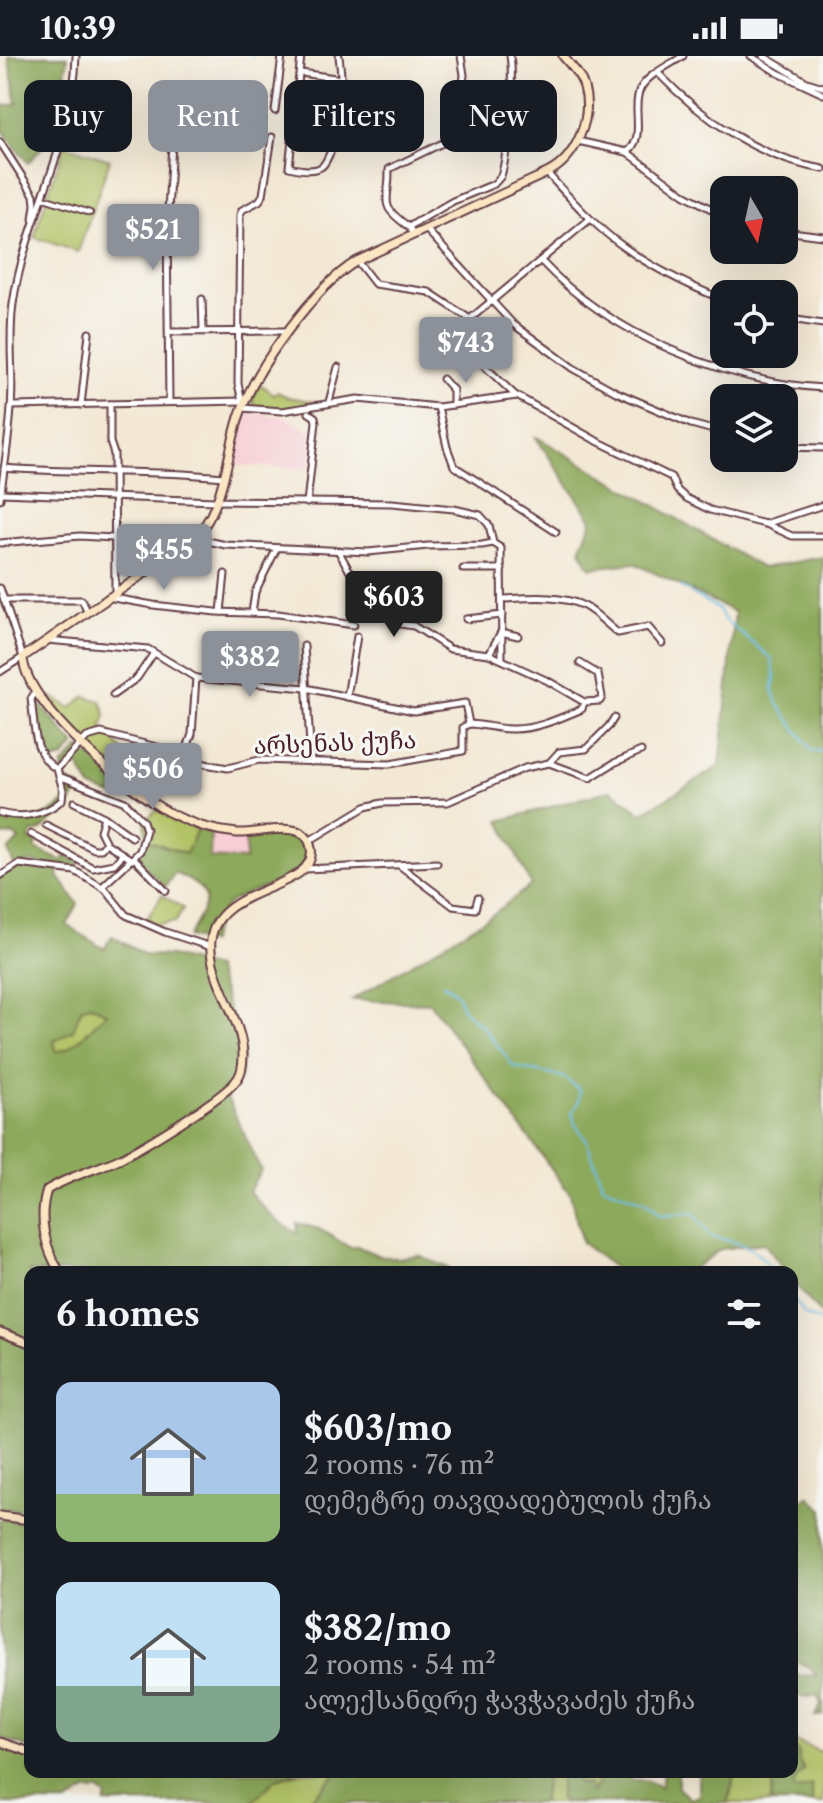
<!DOCTYPE html>
<html lang="en">
<head>
<meta charset="utf-8">
<style>
  :root { --surface:#171b24; --page:#20242c; --text:#f1f3f6; --muted:#9ea1a6; --accent:#8c9099 }
  body { margin:0; font-family:"Libre Caslon Text","Noto Serif Georgian",serif; background:var(--page); color:var(--text); height:100vh; display:flex; flex-direction:column; font-size:30px; white-space:nowrap }
  * { box-sizing:border-box; margin:0 }
  p { font-size:26px; color:var(--muted) }
  .icon { flex:none; width:44px; height:44px; fill:none; stroke:currentColor; stroke-width:2; stroke-linecap:round; stroke-linejoin:round }
  .map { position:relative; flex:1; overflow:hidden }
  .side { position:absolute; left:24px; top:1210px; width:774px; height:512px; display:flex; flex-direction:column; background:var(--surface); border-radius:16px; box-shadow:0 8px 32px #0002 }
  .side>* { flex:none }
  .hud { position:absolute; left:24px; top:24px; width:776px; height:72px; display:flex; gap:16px }
  .needle { width:52px; rotate:171deg }
  .fabs { position:absolute; left:710px; top:120px; display:grid; gap:16px }
  .fabs a { display:grid; place-items:center; width:88px; height:88px; border-radius:16px; background:var(--surface); box-shadow:0 8px 32px #0002; font-size:40px }
  .price { position:absolute; translate:-50% -68px; padding:0 18px; border-radius:8px; background:var(--accent); color:#fff; font-size:26px; line-height:52px; filter:drop-shadow(0 2px 4px #0008) }
  .price::after { content:''; position:absolute; left:50%; top:48px; width:24px; height:18px; margin-left:-12px; background:inherit; clip-path:polygon(0 0,100% 0,50% 100%) }
  .price.active { background:#222; color:#fff }
  ul { padding:0; list-style:none }
  li { display:flex; align-items:center; gap:24px; height:200px; padding:0 32px }
  li span { display:grid; place-items:center; flex:none; width:224px; height:160px; border-radius:16px; color:#555 }
  li>.icon { margin-inline-start:auto }
  span .icon { width:96px; height:96px; fill:#fffc; stroke-width:1 }
  li b { font-size:34px }
  h2 { display:flex; justify-content:space-between; align-items:center; height:96px; padding:0 32px; font-size:34px }
  .pill { padding:0 28px; border-radius:16px; background:var(--surface); box-shadow:0 8px 32px #0002; font-size:28px; line-height:72px }
  .pill.active { background:var(--accent); color:#fff }
  .status { display:flex; justify-content:space-between; align-items:center; height:56px; padding:0 40px; background:var(--surface); direction:ltr }
  .status svg { height:22px; fill:currentColor }
  .map>svg:first-child { display:block }
  .built { fill:#f7cfd5 }
  .green { fill:#b2c366; stroke:#7e7148; stroke-width:2 }
  .forest { fill:#8da95b; stroke:#6c6443; stroke-width:2; fill-rule:evenodd }
  .lines { fill:none; stroke-linecap:round; stroke-linejoin:round }
  .stream { stroke:#6dbfe8; stroke-width:2 }
  .pedestrian-casing { stroke:#633d44; stroke-width:8 }
  .minor-casing { stroke:#633d44; stroke-width:9 }
  .secondary-casing { stroke:#633d44; stroke-width:11 }
  .pedestrian { stroke:#fff; stroke-width:4 }
  .minor { stroke:#fff; stroke-width:5 }
  .secondary { stroke:#fbe6c4; stroke-width:7 }
  .labels { text-anchor:middle; stroke-width:6; stroke-linejoin:round; paint-order:stroke }
  .street-label { font-size:24px; fill:#4a1f2b; stroke:#f6f6f2 }
</style>
</head>
<body>
<div class="status"><b>10:39</b><svg viewBox="0 0 49 12"><path d="M0 12V9h3v3zM5 12V6h3v6zM10 12V3h3v9zM15 12V0h3v12zM26 1h20v11H26zM47 4h2v5h-2z"/></svg></div>
<div class="map">
<svg width="823" height="1747" viewBox="0 0 823 1747">
  <rect width="100%" height="100%" fill="#f6f6f2"/>
  <filter id="ink" filterUnits="userSpaceOnUse"><feTurbulence type="fractalNoise" baseFrequency=".0125" numOctaves="2"/><feDisplacementMap in="SourceGraphic" scale="16" xChannelSelector="R" yChannelSelector="G"/><feConvolveMatrix kernelMatrix="1 2 1 2 8 2 1 2 1" color-interpolation-filters="sRGB"/></filter>
  <filter id="wash" filterUnits="userSpaceOnUse"><feTurbulence type="fractalNoise" baseFrequency=".006" numOctaves="4" result="noise"/><feDisplacementMap in="SourceGraphic" scale="32" xChannelSelector="R" yChannelSelector="G"/><feGaussianBlur stdDeviation="1.8" result="paint"/><feColorMatrix in="noise" values="0 0 0 0 0 0 0 0 0 0 0 0 0 0 0 0 0 1.4 0 .05"/><feComposite in="paint" operator="in"/></filter>
  <g filter="url(#wash)">
    <rect width="100%" height="100%" fill="#f3e8d4"/>
    <g class="built">
      <polygon points="245,357 283,360 312,376 310,413 230,409"/>
      <polygon points="211,777 246,781 245,804 209,802"/>
    </g>
    <g class="green">
      <polygon points="64,89 110,104 78,196 34,181"/>
      <polygon points="260,328 274,338 277,336 288,341 322,347 282,353 254,350 253,342"/>
      <polygon points="41,640 52,641 71,652 85,640 101,645 106,659 102,673 122,693 129,712 126,721 77,680"/>
      <polygon points="157,753 197,773 186,798 147,784 145,765"/>
      <polygon points="162,839 183,852 176,866 152,869 136,860 146,864"/>
      <path d="M91,949L108,956C92,968 73,997 56,995L54,986C69,977 77,968 82,951Z"/>
      <polygon points="792,1684 823,1697 823,1747 812,1747 812,1739 792,1732 799,1705 798,1695 792,1692"/>
      <polygon points="302,1716 338,1716 307,1747 251,1747 276,1723"/>
      <polygon points="547,1716 597,1716 599,1726 590,1737 560,1742 564,1747 542,1747"/>
      <polygon points="736,1716 778,1716 774,1720 771,1747 728,1747"/>
    </g>
    <g class="forest">
      <polygon points="8,0 68,0 56,76 28,107 3,75 2,50 17,48"/>
      <polygon points="535,380 762,512 823,501 823,1261 792,1224 792,1216 786,1216 764,1187 721,1193 688,1216 620,1216 582,1187 570,1138 430,947 352,944 492,859 531,829 500,765 611,734 642,757 720,710 735,556 634,507 590,512 580,494 592,464"/>
      <polygon points="36,644 75,689 63,702 49,706 42,696 34,649"/>
      <polygon points="80,692 125,729 116,740 91,732 78,709 73,708 65,718 63,718 62,710"/>
      <path d="M62,723L80,731L72,746L39,776H33L29,783L37,787L35,793L62,805L66,800L79,807L76,813L31,806L14,809L8,795L19,783L14,779L0,780V761C21,767 55,762 66,742Z"/>
      <path d="M197,773L211,777L210,802L245,804L246,781C263,780 294,768 305,787C323,821 246,833 229,847C218,857 214,873 209,887L188,881C207,844 220,838 175,817L165,831L137,802L147,784L186,798Z"/>
      <path d="M19,808L59,815L58,820L78,848L67,869L104,893L112,880L145,899L171,900L215,912L243,996L240,1020L225,1037L261,1114L249,1135C263,1152 278,1169 298,1177L297,1167L319,1173L351,1192L357,1190L377,1199L399,1202L418,1199L457,1216H30V1454L0,1453V820ZM91,949L107,957C92,968 74,997 56,995L54,985L73,974L82,951Z"/>
      <polygon points="809,1440 823,1454 823,1659 815,1660 821,1648 817,1639 808,1641 792,1639 792,1619 817,1620 809,1611 792,1603 792,1454"/>
      <polygon points="0,1463 30,1467 30,1692 0,1682"/>
      <polygon points="0,1690 30,1700 30,1716 302,1716 276,1723 251,1747 105,1747 107,1741 100,1735 87,1735 67,1747 0,1747"/>
      <polygon points="792,1692 798,1695 799,1705 804,1714 796,1722 793,1732 797,1734 812,1729 812,1747 771,1747 774,1720 778,1716 792,1716"/>
      <polygon points="338,1716 547,1716 542,1747 307,1747"/>
      <polygon points="597,1716 631,1716 632,1724 644,1724 661,1731 663,1716 678,1716 678,1732 690,1743 699,1740 699,1716 736,1716 727,1747 564,1747 560,1742 560,1721 573,1721 580,1728 589,1729 591,1736 599,1726"/>
    </g>
    <g class="lines">
      <g class="stream">
        <polyline points="252,0 252,1"/>
        <polyline points="681,531 717,552 725,564 771,602 775,620 773,633 778,648 812,695 823,695"/>
        <path d="M443,928C455,933 460,939 461,952L484,972L514,1011L563,1021L580,1034L579,1046L572,1056L575,1068L586,1083L603,1130L646,1146L660,1160L693,1157L711,1181C736,1185 760,1191 772,1216"/>
        <polyline points="792,1241 805,1259 823,1266"/>
      </g>
    </g>
  </g>
  <g filter="url(#ink)">
    <g class="lines">
      <defs>
        <polyline id="pedestrian" points="44,142 90,157"/>
        <g id="minor">
          <path d="M301,0L289,111C297,113 313,116 321,111C326,108 328,100 331,95C345,65 343,32 339,0"/>
          <polyline points="751,0 778,17 823,38"/>
          <polyline points="763,0 807,26 823,31"/>
          <polyline points="301,17 342,23"/>
          <path d="M658,17C701,62 760,103 823,113"/>
          <polyline points="275,55 282,0"/>
          <polyline points="578,85 627,96 684,138 724,160"/>
          <polyline points="0,86 34,139 35,149 33,163"/>
          <path d="M627,96C646,83 632,54 639,36C644,20 670,9 683,0"/>
          <path d="M547,117C571,143 595,171 624,191C654,213 690,230 724,244"/>
          <path d="M409,171C376,147 390,148 389,113L457,80L464,19L461,0"/>
          <polyline points="426,173 513,268 573,312 616,336 691,368 724,377"/>
          <polyline points="784,175 823,180"/>
          <path d="M413,179L409,171L415,167L453,145L494,128L501,120C508,98 514,22 510,0"/>
          <polyline points="357,205 375,228 429,236 470,263"/>
          <path d="M541,205C609,278 725,326 823,332"/>
          <polyline points="202,243 203,275"/>
          <polyline points="784,262 823,268"/>
          <polyline points="169,276 288,275"/>
          <polyline points="443,323 453,334 453,349"/>
          <polyline points="515,339 457,284 456,279 470,263 590,163"/>
          <polyline points="169,345 167,172 172,88"/>
          <polyline points="242,345 238,328 240,159 242,154 259,145 263,139 272,81"/>
          <polyline points="329,346 338,311"/>
          <polyline points="110,348 110,386 114,398 115,536"/>
          <polyline points="81,349 89,277"/>
          <polyline points="12,350 243,345"/>
          <polyline points="438,351 447,391 454,410 556,476"/>
          <polyline points="242,352 282,355 358,343 438,351 517,340 595,384 671,421 677,434 686,442 710,454 765,468 823,449"/>
          <polyline points="784,391 823,392"/>
          <path d="M4,412C77,418 150,413 223,421"/>
          <polyline points="1,437 215,445 392,447 454,453 480,459 489,469 493,487 501,492 502,603"/>
          <path d="M0,443C4,413 9,383 11,352C14,318 8,283 13,248C25,163 74,87 76,0"/>
          <polyline points="307,447 316,366 315,361 309,357"/>
          <polyline points="766,468 792,480 823,480"/>
          <polyline points="194,482 226,489 368,496 428,490 482,489 493,487"/>
          <polyline points="0,487 80,480 178,486 184,490"/>
          <path d="M339,496L349,514L369,527V539L383,547L393,567L414,570L450,593L489,598L548,625L584,646L582,653C560,662 538,673 514,673C499,674 484,668 469,668"/>
          <polyline points="463,513 502,513"/>
          <polyline points="0,532 23,601 0,616"/>
          <polyline points="108,541 153,549 216,556 278,558 354,569"/>
          <path d="M502,543C527,542 560,538 584,550C597,557 607,569 618,577L648,571L662,587"/>
          <polyline points="4,544 82,544 87,555"/>
          <polyline points="221,556 225,518"/>
          <polyline points="252,557 255,536 277,492"/>
          <polyline points="466,563 502,559"/>
          <polyline points="47,584 148,593 196,622 306,632 414,655 465,647 469,668"/>
          <polyline points="304,590 311,706"/>
          <polyline points="489,598 501,576 518,580"/>
          <polyline points="580,607 598,618 602,641 600,645 584,646"/>
          <polyline points="113,639 137,622 154,597"/>
          <polyline points="347,641 357,580"/>
          <polyline points="185,698 192,678 196,622"/>
          <polyline points="549,707 559,696 586,693 609,670 614,662"/>
          <polyline points="57,713 87,681 101,677 185,698 205,708 228,712 259,704 390,708 463,695 463,671 469,668"/>
          <polyline points="59,720 125,746 143,765 146,774 140,795 102,831"/>
          <polyline points="74,746 104,761 132,781"/>
          <path d="M0,757C22,763 45,759 62,744L63,734L57,713C32,700 35,668 31,643L35,636"/>
          <polyline points="104,761 100,775 106,787 132,804"/>
          <polyline points="46,769 94,793 101,793 106,787"/>
          <polyline points="31,778 93,812 114,808 123,798"/>
          <polyline points="309,785 365,751 382,747 448,746 525,712 549,707 590,722 614,707 641,695"/>
          <polyline points="134,802 166,835"/>
          <polyline points="399,809 453,850 475,853 478,842"/>
          <polyline points="305,813 437,807"/>
          <polyline points="0,820 19,808 75,815 105,833 126,859 165,876 211,891"/>
        </g>
        <g id="secondary">
          <path d="M60,1216C45,1193 38,1162 47,1134C69,1120 95,1114 119,1103C141,1092 228,1040 238,1022C242,1016 243,1006 243,999C242,963 214,931 211,895C204,827 319,838 311,792C306,760 258,779 237,777C213,775 189,767 168,756C127,733 25,649 23,601L190,486C224,458 226,401 239,361C254,314 314,231 357,205L547,117C576,103 593,62 584,31C581,19 571,10 563,0"/>
          <polyline points="0,1276 30,1287"/>
          <polyline points="0,1460 30,1464"/>
          <polyline points="0,1686 30,1696"/>
        </g>
      </defs>
      <use href="#pedestrian" class="pedestrian-casing"/>
      <use href="#minor" class="minor-casing"/>
      <use href="#secondary" class="secondary-casing"/>
      <use href="#pedestrian" class="pedestrian"/>
      <use href="#minor" class="minor"/>
      <use href="#secondary" class="secondary"/>
    </g>
  </g>
  <g class="labels">
    <g class="street-label">
      <text transform="translate(335 687) rotate(-2)" y="8">არსენას ქუჩა</text>
    </g>
  </g>
</svg>
<div class="fabs">
<a><svg class="needle" viewBox="-14 -14 28 28"><path d="M0-13l5 13h-10z" fill="#e53935"/><path d="M0 13l5-13h-10z" fill="#9ea1a6"/></svg></a>
<a><svg class="icon" aria-label="locate" viewBox="0 0 24 24"><circle cx="12" cy="12" r="6"/><path d="M12 2v4M12 18v4M2 12h4M18 12h4"/></svg></a>
<a><svg class="icon" aria-label="layers" viewBox="0 0 24 24"><path d="M12 4l9 5-9 5-9-5zM3 14l9 5 9-5"/></svg></a>
</div>
<b class="price" style="left:153px;top:216px">$521</b>
<b class="price" style="left:466px;top:329px">$743</b>
<b class="price" style="left:164px;top:536px">$455</b>
<b class="price active" style="left:394px;top:583px">$603</b>
<b class="price" style="left:250px;top:643px">$382</b>
<b class="price" style="left:153px;top:755px">$506</b>
<div class="hud">
<a class="pill">Buy</a>
<a class="pill active">Rent</a>
<a class="pill">Filters</a>
<a class="pill">New</a>
</div>
<section class="side">
<h2>6 homes<svg class="icon" aria-label="filters" viewBox="0 0 24 24"><path d="M4 7h16M4 17h16"/><circle cx="9" cy="7" r="2"/><circle cx="15" cy="17" r="2"/></svg></h2>
<ul>
<li><span style="background:linear-gradient(#a9c7e8 70%,#8fb573 0)"><svg class="icon" aria-label="home" viewBox="0 0 24 24"><path d="M3 11l9-7 9 7M6 9v11h12V9"/></svg></span><div><b>$603/mo</b><p>2 rooms · 76 m²</p><p>დემეტრე თავდადებულის ქუჩა</p></div></li>
<li><span style="background:linear-gradient(#bfe0f5 65%,#7fa58c 0)"><svg class="icon" aria-label="home" viewBox="0 0 24 24"><path d="M3 11l9-7 9 7M6 9v11h12V9"/></svg></span><div><b>$382/mo</b><p>2 rooms · 54 m²</p><p>ალექსანდრე ჭავჭავაძეს ქუჩა</p></div></li>
</ul>
</section>
</div>
</body>
</html>
